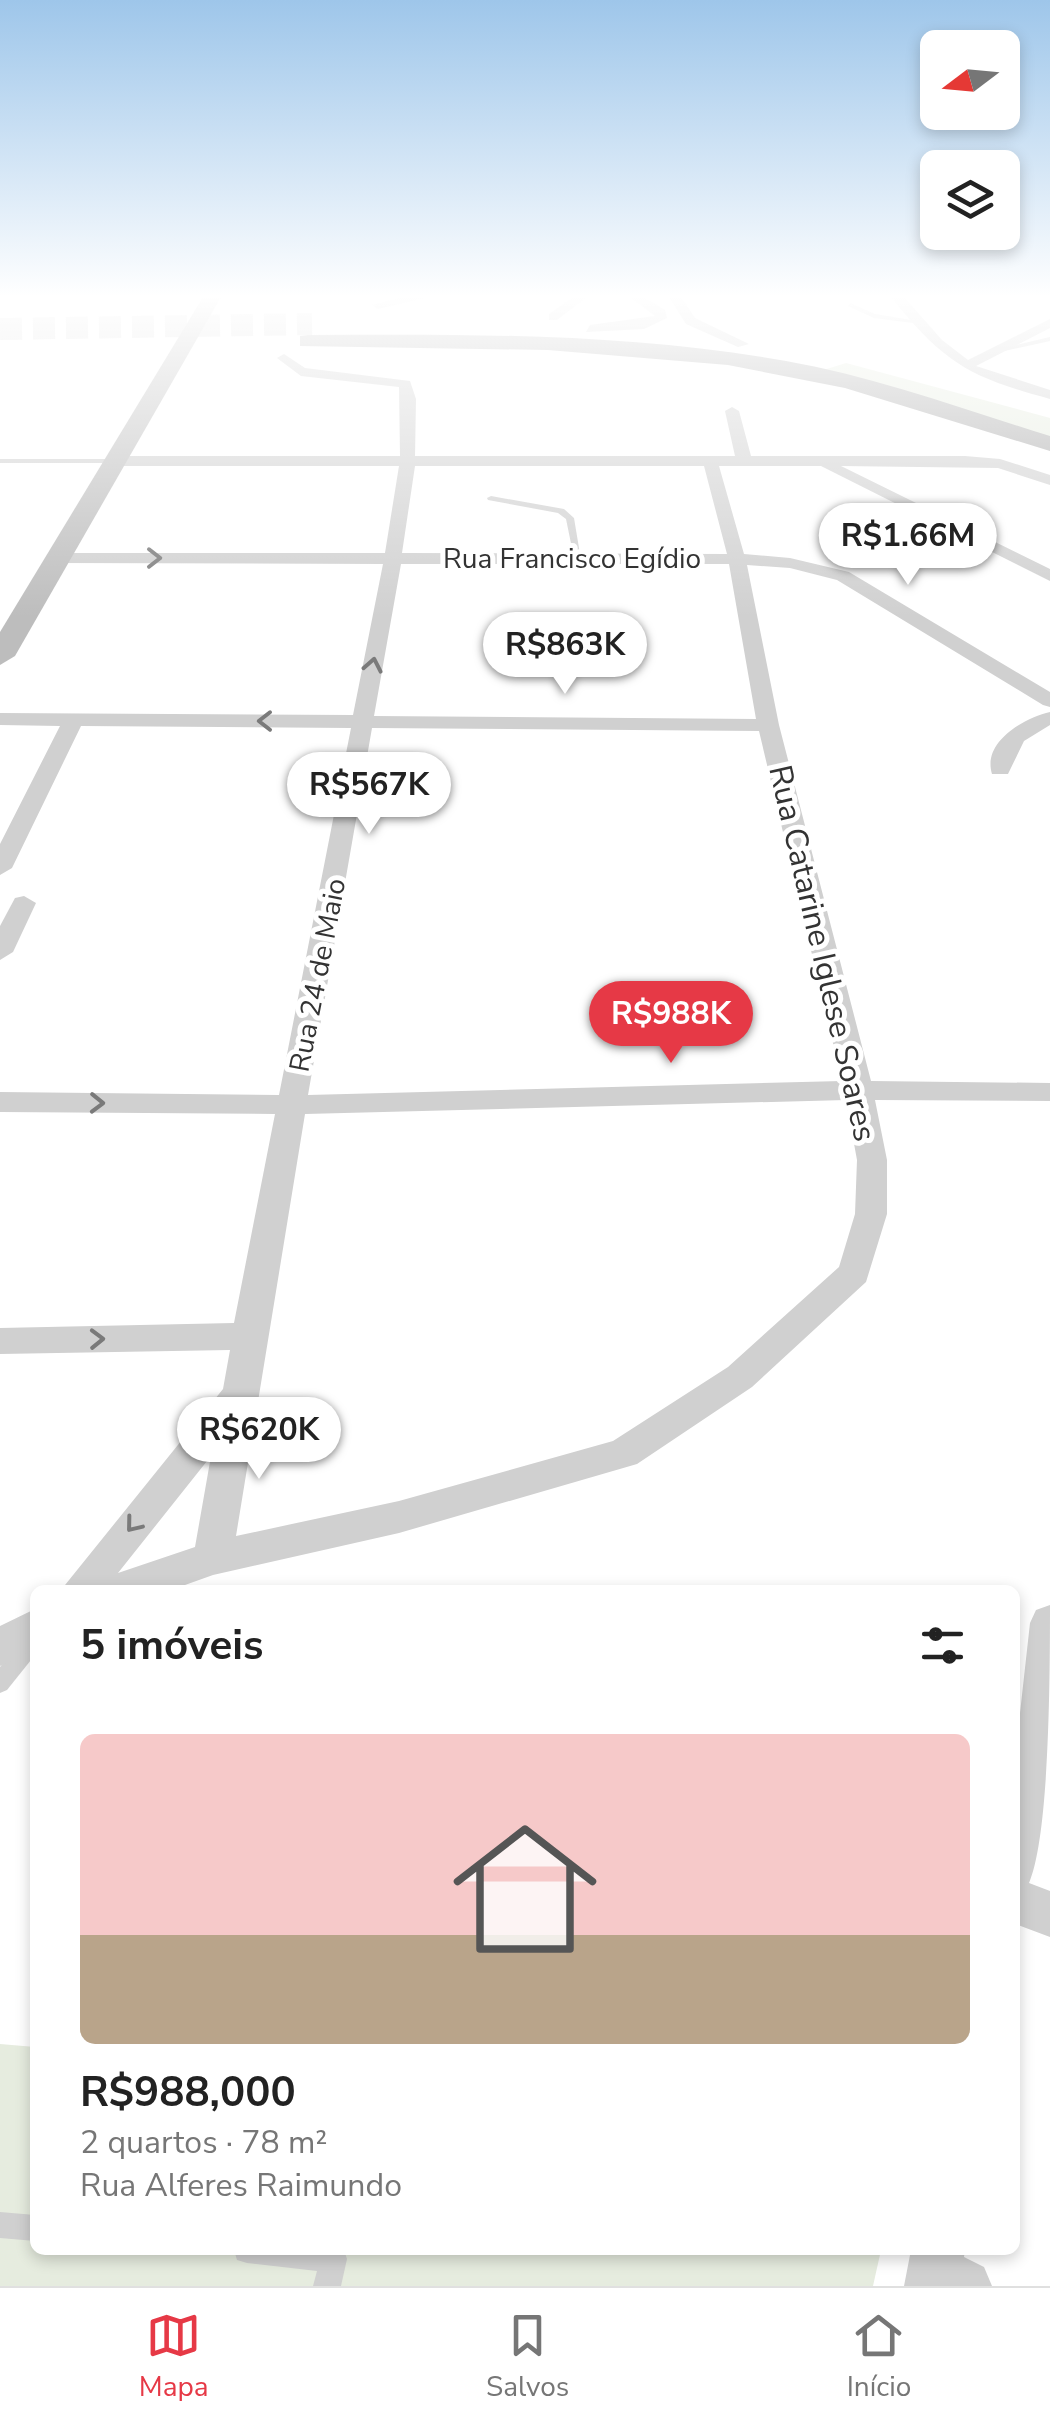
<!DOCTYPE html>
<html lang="pt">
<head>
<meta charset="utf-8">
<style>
  :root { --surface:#fff; --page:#f2f2f2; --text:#222; --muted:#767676; --line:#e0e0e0; --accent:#e63946 }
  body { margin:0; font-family:"Nunito Sans",sans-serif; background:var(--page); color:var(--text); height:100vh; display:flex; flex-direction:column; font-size:38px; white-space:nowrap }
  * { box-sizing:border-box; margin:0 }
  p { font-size:32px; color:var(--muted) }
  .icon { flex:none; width:55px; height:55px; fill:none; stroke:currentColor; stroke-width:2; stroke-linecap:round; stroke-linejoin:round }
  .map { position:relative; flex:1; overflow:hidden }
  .drawer { position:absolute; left:30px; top:1585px; width:990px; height:670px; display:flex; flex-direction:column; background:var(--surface); border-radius:15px; box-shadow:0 5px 15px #0003 }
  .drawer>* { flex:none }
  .needle { width:65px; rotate:254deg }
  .tools { position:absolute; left:920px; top:30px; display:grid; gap:20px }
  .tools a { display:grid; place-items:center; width:100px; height:100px; border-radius:15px; background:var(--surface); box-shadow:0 5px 15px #0003; font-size:50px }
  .price { position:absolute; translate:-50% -85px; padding:0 22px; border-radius:35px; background:#fff; color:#222; font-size:32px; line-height:65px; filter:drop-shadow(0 2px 5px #0008) }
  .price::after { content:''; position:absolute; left:50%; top:60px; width:30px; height:22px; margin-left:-15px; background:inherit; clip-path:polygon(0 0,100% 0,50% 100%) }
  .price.on { background:var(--accent); color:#fff }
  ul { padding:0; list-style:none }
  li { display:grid; align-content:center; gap:20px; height:530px; padding:0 50px }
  li span { display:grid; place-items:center; height:310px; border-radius:15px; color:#555 }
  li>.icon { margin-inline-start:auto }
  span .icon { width:180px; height:180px; fill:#fffc; stroke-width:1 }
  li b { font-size:42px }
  h2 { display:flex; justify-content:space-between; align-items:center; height:120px; padding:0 50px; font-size:42px }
  .dock { display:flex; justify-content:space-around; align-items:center; height:140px; border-top:2px solid var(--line); background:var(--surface); font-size:28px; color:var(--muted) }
  .dock a { display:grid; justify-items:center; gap:5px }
  .dock .on { color:var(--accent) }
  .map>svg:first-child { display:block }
  .green { fill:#e6ecdf }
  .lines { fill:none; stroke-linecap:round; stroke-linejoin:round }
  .primary-tunnel { stroke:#d6d6d6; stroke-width:22; stroke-dasharray:22 11; stroke-linecap:butt }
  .service { fill:#d0d0d0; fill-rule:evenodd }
  .minor { fill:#d0d0d0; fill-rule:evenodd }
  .secondary { fill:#bdbdbd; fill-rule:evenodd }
  .primary { fill:#ababab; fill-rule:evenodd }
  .oneway { stroke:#7a7a7a }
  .labels { text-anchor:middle; stroke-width:10; stroke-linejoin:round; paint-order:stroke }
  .far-street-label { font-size:28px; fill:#333; stroke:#fff }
  .street-label { font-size:32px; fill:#333; stroke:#fff }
</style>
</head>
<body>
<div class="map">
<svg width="1050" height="2286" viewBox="0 0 1050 2286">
  <rect width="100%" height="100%" fill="#fff"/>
  <g class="green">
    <polygon points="846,363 1050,418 1050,437 814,373"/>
    <polygon points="0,2044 35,2047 35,2250 881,2250 873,2286 0,2286"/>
  </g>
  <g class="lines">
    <polyline class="primary-tunnel" points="0,329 312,324"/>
    <g class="service">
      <polygon points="850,303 875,314 923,322 920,324 874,318 848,306"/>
      <polygon points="1050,337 1050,341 986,355 983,353"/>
      <polygon points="0,459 114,459 118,461 114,463 0,463"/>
      <polygon points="491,496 564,509 574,518 581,560 574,558 566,519 558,513 488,500 487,498"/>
      <polygon points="35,1630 35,1655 7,1690 0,1693 0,1667 28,1632"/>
      <polygon points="0,2212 35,2215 35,2241 0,2238"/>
      <polygon points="234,2250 344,2250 347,2259 341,2286 313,2286 317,2271 247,2263 237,2260"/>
    </g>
    <g class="minor">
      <polygon points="402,297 429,297 378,309 372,305"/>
      <polygon points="573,297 587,297 557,320 549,320 549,314"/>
      <polygon points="630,297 644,297 665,310 667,318 644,329 586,332 590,325 655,316"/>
      <polygon points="669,297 681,297 695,318 749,344 738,347 686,324"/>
      <path d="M891,297H904L942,340L968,360L1050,319V328L976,366L1050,390V399C969,377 944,363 891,297Z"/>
      <path d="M284,354L305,368L410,381L416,399L415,456H735L725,411L732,407L739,411L751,456H965L1000,459L1050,475V485L998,468L841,466L1050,569V581L821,466H719L744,554L790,558L849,572L1050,692V707L1043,705L837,580L790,568L747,565L779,725L871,1081L1050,1083V1101L875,1100L887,1160V1214L866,1282L752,1387L637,1464L399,1533L213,1575L171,1590H61L223,1389L230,1350L0,1354V1328L234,1323L275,1114L0,1112V1092L279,1095L351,728L81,726L12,868L0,875V844L60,726L0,725V713L353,715L383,564L56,563L47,558L56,553H385L399,466H114L106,461L114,456H400L399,387L301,376L277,358ZM415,466H704L727,554L402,553ZM401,564H729L756,719L374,716ZM372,728L759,731L842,1081L308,1095ZM846,1100L857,1160L855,1214L839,1267L728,1367L613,1441L399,1501L236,1536L305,1114ZM211,1456L195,1547L118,1573Z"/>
      <path d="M1050,712V725L1024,741L1008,774H992C982,742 1024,718 1050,712Z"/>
      <polygon points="24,896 36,903 13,952 0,960 0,926 15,898"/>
      <path d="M1050,1605C1050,1668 1050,1835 1029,1883L1050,1891V1937L1015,1924V1758L1030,1623L1036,1610Z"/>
      <polygon points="35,1609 35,1649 0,1666 0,1626"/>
      <polygon points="911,2250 965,2250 964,2257 984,2267 992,2286 904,2286"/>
    </g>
    <polygon class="secondary" points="203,297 221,297 15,656 0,665 0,632"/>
    <path class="primary" d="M308,335C467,334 629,333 786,361C876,377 963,409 1050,436V451L845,388L728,365L548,350L300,346V336Z"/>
  </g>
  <defs><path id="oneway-chevron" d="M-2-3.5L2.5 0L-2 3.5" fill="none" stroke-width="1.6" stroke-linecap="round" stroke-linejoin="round" transform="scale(2.5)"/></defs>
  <g class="oneway">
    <use href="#oneway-chevron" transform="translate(154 558)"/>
    <use href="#oneway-chevron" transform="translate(373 665) rotate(-79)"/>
    <use href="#oneway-chevron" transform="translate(265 721) rotate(-180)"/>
    <use href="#oneway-chevron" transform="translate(97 1103) rotate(1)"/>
    <use href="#oneway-chevron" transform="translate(97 1339) rotate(-1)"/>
    <use href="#oneway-chevron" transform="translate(133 1525) rotate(129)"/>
  </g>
  <linearGradient id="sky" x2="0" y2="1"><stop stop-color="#9ec6ea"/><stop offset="0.48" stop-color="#fff"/><stop offset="1" stop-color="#fff" stop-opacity="0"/></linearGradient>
  <rect width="1050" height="617" fill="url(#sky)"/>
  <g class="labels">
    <g class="far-street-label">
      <text x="572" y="568">Rua Francisco Egídio</text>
      <text transform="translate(317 975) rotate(-79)" y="10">Rua 24 de Maio</text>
    </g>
    <g class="street-label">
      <text transform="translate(823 953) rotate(77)" y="11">Rua Catarine Iglese Soares</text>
    </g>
  </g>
</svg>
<div class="tools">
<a><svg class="needle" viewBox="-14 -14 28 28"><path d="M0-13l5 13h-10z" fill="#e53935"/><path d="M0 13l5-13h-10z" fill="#767676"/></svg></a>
<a><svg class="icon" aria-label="layers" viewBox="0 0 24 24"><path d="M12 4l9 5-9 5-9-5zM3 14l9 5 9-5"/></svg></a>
</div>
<b class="price" style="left:908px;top:588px">R$1.66M</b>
<b class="price" style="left:565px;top:697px">R$863K</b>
<b class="price" style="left:369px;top:837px">R$567K</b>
<b class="price on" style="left:671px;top:1066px">R$988K</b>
<b class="price" style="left:259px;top:1482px">R$620K</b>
<section class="drawer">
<h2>5 imóveis<svg class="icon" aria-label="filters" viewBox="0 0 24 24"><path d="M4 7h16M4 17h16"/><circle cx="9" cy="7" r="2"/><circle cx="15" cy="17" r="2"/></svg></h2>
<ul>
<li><span style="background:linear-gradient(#f6c9c9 65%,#b9a48a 0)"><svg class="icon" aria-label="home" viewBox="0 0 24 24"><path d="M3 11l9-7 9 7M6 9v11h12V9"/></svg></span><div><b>R$988,000</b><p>2 quartos · 78 m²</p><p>Rua Alferes Raimundo</p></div></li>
</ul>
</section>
</div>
<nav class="dock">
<a class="on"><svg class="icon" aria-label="map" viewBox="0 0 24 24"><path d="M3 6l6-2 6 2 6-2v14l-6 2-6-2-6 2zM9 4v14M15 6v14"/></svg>Mapa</a>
<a><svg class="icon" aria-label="saved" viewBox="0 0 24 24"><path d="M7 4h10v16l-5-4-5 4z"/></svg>Salvos</a>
<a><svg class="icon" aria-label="home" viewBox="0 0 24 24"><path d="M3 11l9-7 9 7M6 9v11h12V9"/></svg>Início</a>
</nav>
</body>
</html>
